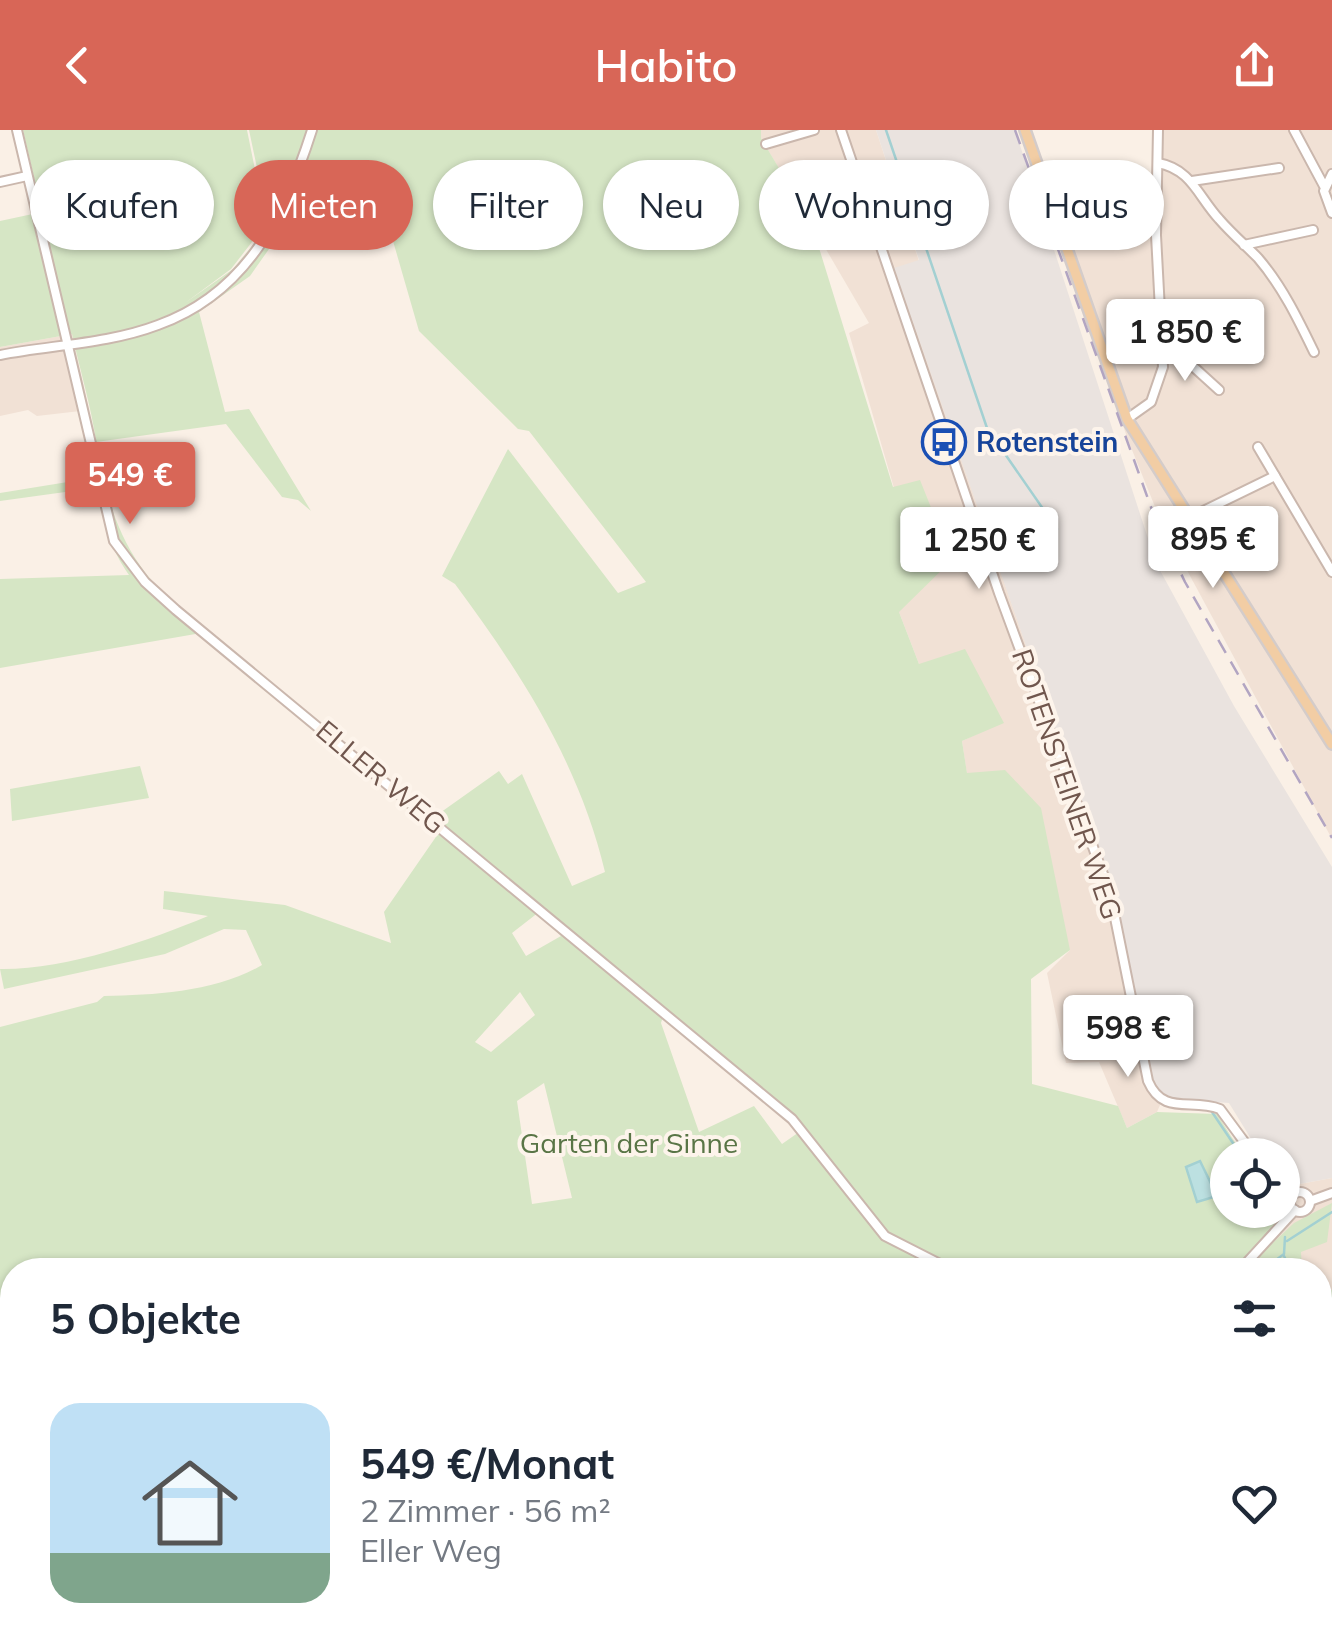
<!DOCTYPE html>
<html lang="de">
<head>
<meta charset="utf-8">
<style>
  :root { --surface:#fff; --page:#f2f2f3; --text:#1f2937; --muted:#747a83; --line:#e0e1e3; --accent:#d86657 }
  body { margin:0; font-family:Mulish,sans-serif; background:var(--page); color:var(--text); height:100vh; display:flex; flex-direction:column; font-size:38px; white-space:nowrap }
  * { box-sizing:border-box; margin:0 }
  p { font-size:32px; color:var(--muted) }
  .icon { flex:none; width:55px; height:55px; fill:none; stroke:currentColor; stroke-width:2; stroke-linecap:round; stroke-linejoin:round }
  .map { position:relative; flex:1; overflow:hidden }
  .drawer { position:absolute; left:0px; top:1128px; width:1332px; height:392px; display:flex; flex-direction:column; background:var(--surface); border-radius:40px 40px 0 0; box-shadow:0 2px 8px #0004 }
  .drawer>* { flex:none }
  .guide { position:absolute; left:30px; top:30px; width:1272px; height:90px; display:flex; gap:20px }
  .fabs { position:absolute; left:1210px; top:1008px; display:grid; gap:20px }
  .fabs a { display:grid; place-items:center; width:90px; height:90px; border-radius:50%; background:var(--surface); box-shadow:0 2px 8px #0004; font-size:50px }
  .price { position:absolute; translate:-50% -85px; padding:0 22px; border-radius:10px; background:#fff; color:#222; font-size:32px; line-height:65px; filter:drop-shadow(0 2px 5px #0008) }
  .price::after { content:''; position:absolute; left:50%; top:60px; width:30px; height:22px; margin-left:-15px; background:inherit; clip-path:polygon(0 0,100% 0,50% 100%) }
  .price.active { background:var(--accent); color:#fff }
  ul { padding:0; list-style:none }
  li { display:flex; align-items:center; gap:30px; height:250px; padding:0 50px }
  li+li { border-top:2px solid var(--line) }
  li span { display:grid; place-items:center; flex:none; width:280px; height:200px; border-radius:30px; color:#555 }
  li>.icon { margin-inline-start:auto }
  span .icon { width:120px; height:120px; fill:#fffc; stroke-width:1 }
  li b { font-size:42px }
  h2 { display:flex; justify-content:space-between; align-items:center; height:120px; padding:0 50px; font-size:42px }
  .pill { padding:0 35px; border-radius:45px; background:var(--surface); box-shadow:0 2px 8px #0004; font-size:35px; line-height:90px }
  .pill.active { background:var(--accent); color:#fff }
  header { display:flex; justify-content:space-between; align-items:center; height:130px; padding:0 50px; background:var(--accent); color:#fff; font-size:45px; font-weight:600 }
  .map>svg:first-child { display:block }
  .residential { fill:#f1e1d5 }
  .industrial { fill:#eae3df }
  .green { fill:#d6e6c5; fill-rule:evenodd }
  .water { fill:#bce0e1; stroke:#a3d0d2; stroke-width:2.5 }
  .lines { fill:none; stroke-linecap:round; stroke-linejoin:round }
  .stream { stroke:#a3d0d2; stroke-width:2.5 }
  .minor-casing { stroke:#cab7ad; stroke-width:12 }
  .major-casing { stroke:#d4ccca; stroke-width:14 }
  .minor { stroke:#fff; stroke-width:8 }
  .major { stroke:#f2cda4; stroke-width:9 }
  .rail { stroke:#b2a5c2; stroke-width:2.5; stroke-dasharray:15 10; stroke-linecap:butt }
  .labels { text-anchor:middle; stroke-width:8; stroke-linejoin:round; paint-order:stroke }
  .transit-label { font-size:28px; font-weight:bold; fill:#164399; stroke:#fdf4eb; text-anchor:start }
  .street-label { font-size:28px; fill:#70564d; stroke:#fdf4eb }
  .park-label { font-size:28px; fill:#597546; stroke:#fdf4eb }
</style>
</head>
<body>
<header><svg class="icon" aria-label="back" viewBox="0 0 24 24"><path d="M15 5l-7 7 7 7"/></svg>Habito<svg class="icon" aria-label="share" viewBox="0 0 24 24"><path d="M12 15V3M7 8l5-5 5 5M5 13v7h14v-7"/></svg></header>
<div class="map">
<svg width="1332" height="1519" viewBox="0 0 1332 1519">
  <rect width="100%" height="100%" fill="#faf0e6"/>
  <g class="residential">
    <polygon points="761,0 876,0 919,131 895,139 1115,770 1163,968 1157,982 1127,998 1099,932 1066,933 1047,843 1070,820 967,644 962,611 1003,592 919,534 899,482 894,358 849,203 869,193 761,8"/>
    <polygon points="1154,0 1332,0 1332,709 1162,394 1128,310 1039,52 1080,39 1104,113 1127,106 1120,68 1152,54"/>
    <polygon points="72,204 89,280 37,286 28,280 0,286 0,217"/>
    <polygon points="1332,1048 1332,1519 1185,1519 1188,1508 1320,1508 1320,1140 1208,1140 1282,1080 1283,1063 1289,1056"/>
    <polygon points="12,1187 12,1508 368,1508 385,1519 0,1519 0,1198"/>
    <polygon points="786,1508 854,1508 850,1519 778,1519"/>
  </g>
  <polygon class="industrial" points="876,0 1015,0 1156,433 1234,576 1332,737 1332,1048 1289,1056 1283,1051 1282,1025 1261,1025 1229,973 1163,968 1153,954 1115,770 894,138 919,130"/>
  <g class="green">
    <path d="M23,0H247L266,94L231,139L185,173L233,139L269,95L249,0H761V8L811,92L893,357L920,350L952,430L899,482L919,534L965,519L1004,593L962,611L967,643L1005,640L1041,678L1070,820L1031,849L1032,954L1118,976L1127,998L1157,982L1217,984L1243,1025H1228V1080H1282L1283,1075L1286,1087L1234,1140H12V1187L0,1198V897L97,872L104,866C156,865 216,862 262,835L246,800L224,799L165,824L4,859L0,839C65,840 148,811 208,786L163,779L164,761L285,775L391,813L384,782L440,701L437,685L499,641L508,654L522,644L572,756L605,742C579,633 521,543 455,454L442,446L508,319L618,463L646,452L529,301L518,299L419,201L380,66L300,75L250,146L199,182L225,282L249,279L311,381L298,370L282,367L226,294L96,312C112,403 134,445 207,502L0,538V449L129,445C96,397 103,366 96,311C91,276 80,240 72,204L0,217V91L42,82ZM539,782L561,806L526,826L512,803ZM520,862L535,885L491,922L475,912ZM664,883L802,1000L782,1014L754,976L699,1002L661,893ZM544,953L572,1068L532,1074L517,971Z"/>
    <polygon points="86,349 87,359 0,371 0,363"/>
    <polygon points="140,636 149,668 12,691 10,659"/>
    <polygon points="1332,1073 1327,1112 1301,1122 1302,1140 1284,1140 1282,1135 1244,1140 1294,1093"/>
    <polygon points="1332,1160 1332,1235 1320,1237 1320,1162"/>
    <polygon points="368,1508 786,1508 788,1512 778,1519 385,1519"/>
    <polygon points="854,1508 1048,1508 1048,1519 850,1519"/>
    <polygon points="1105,1508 1188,1508 1184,1519 1105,1519"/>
  </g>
  <polygon class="water" points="1200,1031 1217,1066 1197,1072 1186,1037"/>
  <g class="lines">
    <g class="stream">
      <polyline points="886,0 987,298 1057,399"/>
      <polyline points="1212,982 1241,1025"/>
      <polyline points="1271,1080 1277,1090"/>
      <polyline points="1287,1111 1332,1082"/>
      <polyline points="1284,1126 1291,1140"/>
      <polyline points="1262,1140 1284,1124 1285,1107"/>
      <polyline points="1320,1299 1330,1307 1332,1317"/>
      <polyline points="1328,1426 1332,1371"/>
      <polyline points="1316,1508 1320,1519"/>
    </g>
    <defs>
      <g id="minor">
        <polyline points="17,0 114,411 145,452 176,480 792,989 885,1106 942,1135 973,1140"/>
        <path d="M841,0L999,463L1110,763L1148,951C1163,986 1191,968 1220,979L1254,1025"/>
        <polyline points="1294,0 1324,56"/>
        <polyline points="766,14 814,0"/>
        <path d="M1158,33C1191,39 1198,66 1219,89C1231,103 1245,115 1258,128C1282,156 1298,189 1314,222"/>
        <polyline points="1332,44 1324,61 1332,83"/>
        <polyline points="1192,51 1279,38"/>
        <polyline points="0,52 27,46"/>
        <polyline points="1244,115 1313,100"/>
        <polyline points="1164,218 1176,221 1219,260"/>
        <path d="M0,225C51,215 108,214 158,195C247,163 285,85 312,0"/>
        <polyline points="1127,289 1151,272 1163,237 1156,105 1158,0"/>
        <polyline points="1258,317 1332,442"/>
        <polyline points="1189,388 1275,346"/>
        <circle cx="1300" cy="1072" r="10"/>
        <polyline points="1310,1071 1332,1063"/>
        <polyline points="1240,1140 1295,1080"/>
        <polyline points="0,1261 12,1263"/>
        <polyline points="1320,1278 1332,1276"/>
        <polyline points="0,1375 12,1360"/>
        <polyline points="0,1400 12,1413"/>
        <polyline points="0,1475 12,1455"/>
        <polyline points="1325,1486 1332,1485"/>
        <polyline points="101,1508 111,1519"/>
        <polyline points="199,1508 209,1519"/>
        <polyline points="293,1508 307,1519"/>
        <polyline points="966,1508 967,1519"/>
        <polyline points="1294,1508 1294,1519"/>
        <polyline points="695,1519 701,1508"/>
        <polyline points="831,1519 836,1508"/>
        <polyline points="1052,1519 1056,1508"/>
      </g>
      <polyline id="major" points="1025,0 1127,289 1332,614"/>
    </defs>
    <use href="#minor" class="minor-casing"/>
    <use href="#major" class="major-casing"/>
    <use href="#minor" class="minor"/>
    <use href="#major" class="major"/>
    <polyline class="rail" points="1015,0 1156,391 1185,452 1332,708"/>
  </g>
  <defs>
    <symbol id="bus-ring" viewBox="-11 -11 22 22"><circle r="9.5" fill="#fdf4eb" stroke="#1a4fb4" stroke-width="1.5"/><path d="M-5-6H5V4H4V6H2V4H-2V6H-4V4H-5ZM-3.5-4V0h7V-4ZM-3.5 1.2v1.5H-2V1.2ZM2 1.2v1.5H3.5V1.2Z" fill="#1a4fb4"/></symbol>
  </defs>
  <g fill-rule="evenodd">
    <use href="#bus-ring" x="919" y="287" width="50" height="50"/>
  </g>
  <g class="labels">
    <g class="transit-label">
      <text x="976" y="322">Rotenstein</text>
    </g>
    <g class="street-label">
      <text transform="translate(381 647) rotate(40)" y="10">ELLER WEG</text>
      <text transform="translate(1067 654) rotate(71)" y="10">ROTENSTEINER WEG</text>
    </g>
    <g class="park-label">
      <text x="629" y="1023">Garten der Sinne</text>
    </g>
  </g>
</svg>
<div class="fabs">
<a><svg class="icon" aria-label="locate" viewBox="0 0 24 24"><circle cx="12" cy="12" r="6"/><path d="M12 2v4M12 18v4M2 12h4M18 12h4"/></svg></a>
</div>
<b class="price" style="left:1185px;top:254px">1 850 €</b>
<b class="price active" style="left:130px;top:397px">549 €</b>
<b class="price" style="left:1213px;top:461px">895 €</b>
<b class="price" style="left:979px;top:462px">1 250 €</b>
<b class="price" style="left:1128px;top:950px">598 €</b>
<div class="guide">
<a class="pill">Kaufen</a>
<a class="pill active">Mieten</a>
<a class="pill">Filter</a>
<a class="pill">Neu</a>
<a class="pill">Wohnung</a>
<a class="pill">Haus</a>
</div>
<section class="drawer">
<h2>5 Objekte<svg class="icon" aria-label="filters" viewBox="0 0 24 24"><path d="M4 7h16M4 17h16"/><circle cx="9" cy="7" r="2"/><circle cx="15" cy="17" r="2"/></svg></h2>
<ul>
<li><span style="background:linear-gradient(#bfe0f5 75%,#7fa58c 0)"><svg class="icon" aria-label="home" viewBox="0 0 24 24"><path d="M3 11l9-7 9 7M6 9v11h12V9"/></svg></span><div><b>549 €/Monat</b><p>2 Zimmer · 56 m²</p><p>Eller Weg</p></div><svg class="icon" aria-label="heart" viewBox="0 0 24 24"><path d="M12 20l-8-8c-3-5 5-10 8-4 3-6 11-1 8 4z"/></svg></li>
</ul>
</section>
</div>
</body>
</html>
